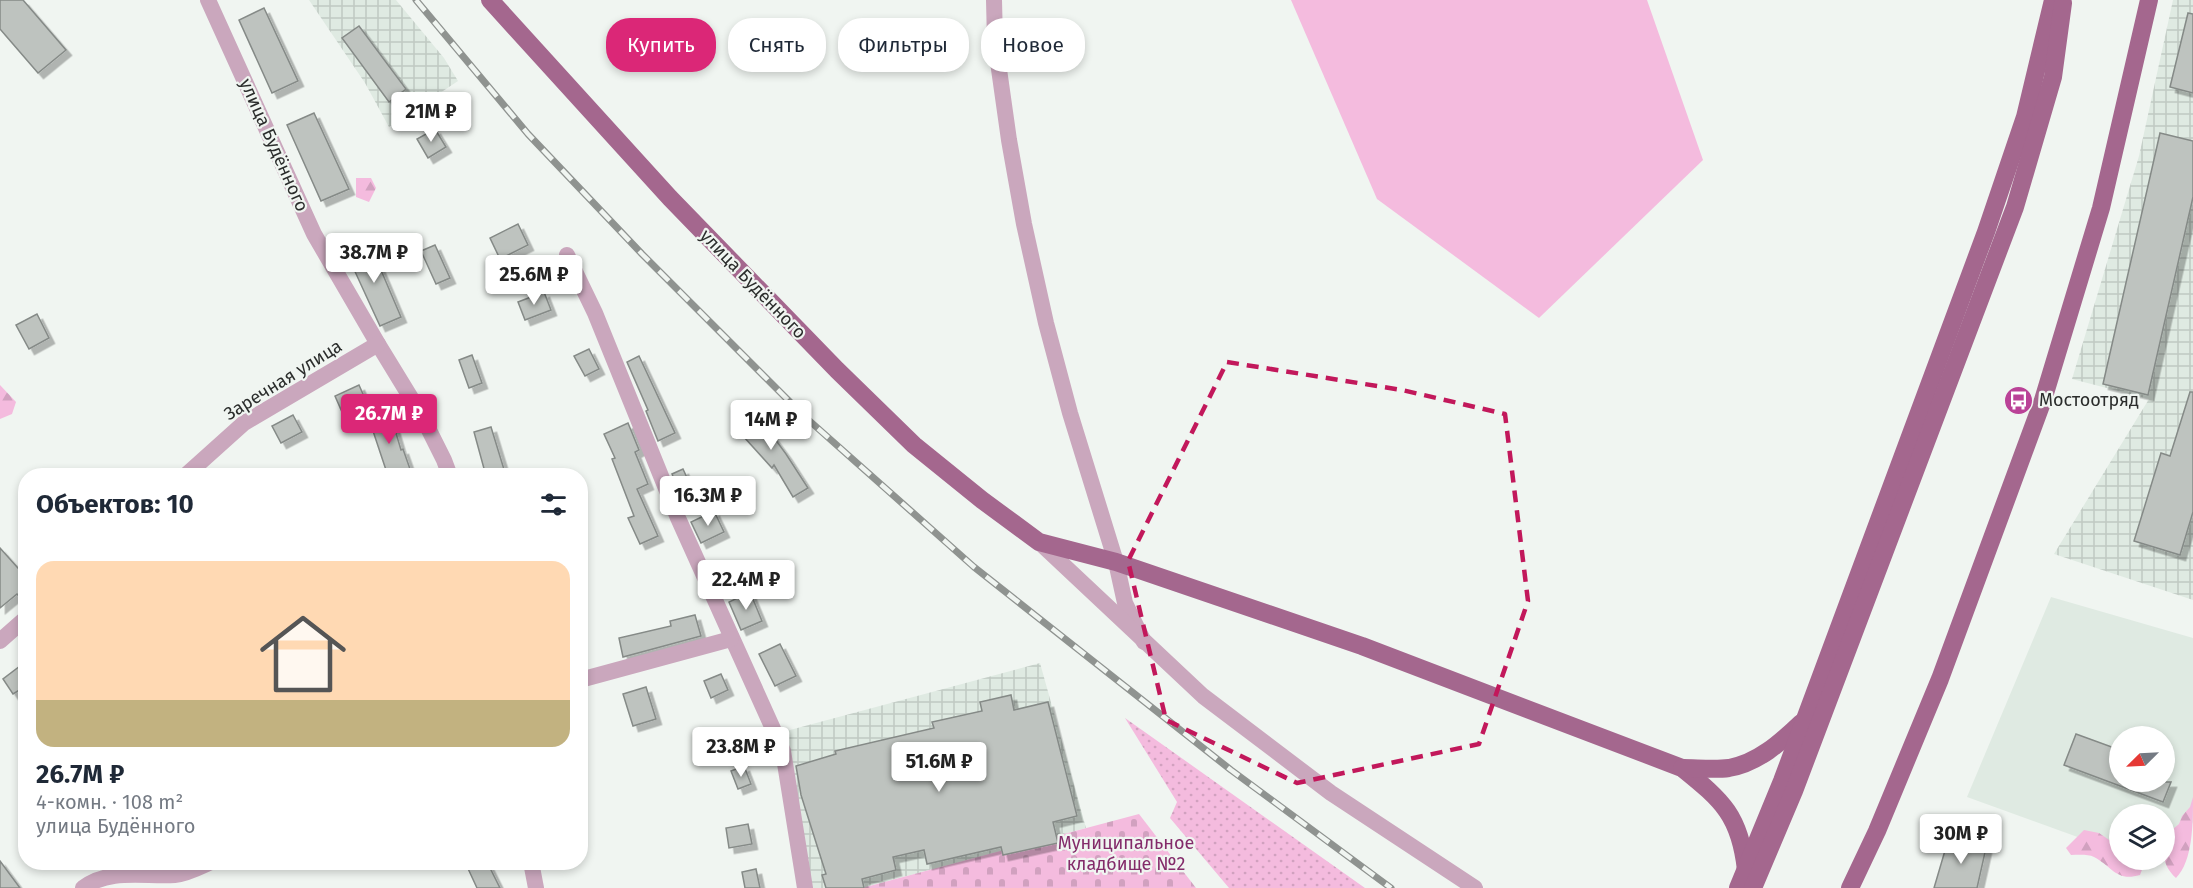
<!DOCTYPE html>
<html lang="ru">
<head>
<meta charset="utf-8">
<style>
  :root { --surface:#fff; --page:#f2f2f3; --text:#1f2937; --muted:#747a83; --accent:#db2777 }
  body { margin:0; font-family:"Fira Sans",sans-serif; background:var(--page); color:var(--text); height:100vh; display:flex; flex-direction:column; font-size:22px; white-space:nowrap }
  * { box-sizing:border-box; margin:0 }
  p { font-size:20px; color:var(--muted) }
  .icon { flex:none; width:33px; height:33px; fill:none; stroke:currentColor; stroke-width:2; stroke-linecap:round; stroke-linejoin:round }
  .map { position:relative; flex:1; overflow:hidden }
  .panel { position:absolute; left:18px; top:468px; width:570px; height:402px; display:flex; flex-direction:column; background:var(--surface); border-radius:24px; box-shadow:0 3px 9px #0003 }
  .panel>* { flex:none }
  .guide { position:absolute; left:606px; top:18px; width:570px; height:54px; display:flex; gap:12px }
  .needle { width:39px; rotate:246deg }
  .controls { position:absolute; left:2109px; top:726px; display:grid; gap:12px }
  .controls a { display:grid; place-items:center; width:66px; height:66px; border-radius:50%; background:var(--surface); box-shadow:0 3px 9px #0003; font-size:30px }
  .price { position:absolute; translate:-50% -51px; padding:0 14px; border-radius:6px; background:#fff; color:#222; font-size:20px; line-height:39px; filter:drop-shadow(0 2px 3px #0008) }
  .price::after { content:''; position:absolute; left:50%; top:36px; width:18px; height:14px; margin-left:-9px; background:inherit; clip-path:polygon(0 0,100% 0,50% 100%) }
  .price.selected { background:var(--accent); color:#fff }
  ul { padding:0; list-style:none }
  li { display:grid; align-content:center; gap:12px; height:318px; padding:0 18px }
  li span { display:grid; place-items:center; height:186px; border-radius:18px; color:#555 }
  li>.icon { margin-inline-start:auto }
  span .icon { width:108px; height:108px; fill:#fffc; stroke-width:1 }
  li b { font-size:26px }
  h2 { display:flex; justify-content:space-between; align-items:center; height:72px; padding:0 18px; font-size:26px }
  .pill { padding:0 21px; border-radius:24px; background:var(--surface); box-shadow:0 3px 9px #0003; font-size:21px; line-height:54px }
  .pill.selected { background:var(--accent); color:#fff }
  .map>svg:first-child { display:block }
  .built { fill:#dfeae2; fill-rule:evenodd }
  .industrial { fill:url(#industrial-grid) }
  .grass { fill:url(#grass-dots) }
  .forest { fill:url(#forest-firs) }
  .cemetery { fill:url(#cemetery-stones) }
  .pitch { fill:#f4bbde }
  .building { fill:#bec3bf; stroke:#858a87; stroke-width:1.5; filter:url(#shadow) }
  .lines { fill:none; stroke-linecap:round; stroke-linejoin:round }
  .minor { stroke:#caa7bd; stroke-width:16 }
  .major { stroke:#a4678e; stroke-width:18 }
  .rail-casing { stroke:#8f9390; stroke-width:7 }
  .rail { stroke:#f0f5f1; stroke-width:4.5; stroke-dasharray:14; stroke-linecap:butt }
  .marked { fill:none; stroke:#c2185b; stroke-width:4.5; stroke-dasharray:12 8; stroke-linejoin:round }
  .labels { text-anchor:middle; stroke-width:4.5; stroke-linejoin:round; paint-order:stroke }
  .street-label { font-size:18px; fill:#2b2d2c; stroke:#f0f5f1 }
  .poi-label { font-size:18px; fill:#2b2d2c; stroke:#f0f5f1; text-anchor:start }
  .park-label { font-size:18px; fill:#832b6a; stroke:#f0f5f1 }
</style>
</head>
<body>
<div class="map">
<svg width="2193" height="888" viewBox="0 0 2193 888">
  <defs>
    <pattern id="industrial-grid" width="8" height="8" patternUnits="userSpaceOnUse" patternTransform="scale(1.5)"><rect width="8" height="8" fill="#dfeae2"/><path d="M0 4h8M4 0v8" fill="none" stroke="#c0c9c2"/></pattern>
    <pattern id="grass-dots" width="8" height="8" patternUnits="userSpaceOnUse" patternTransform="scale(1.5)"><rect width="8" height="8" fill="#f4bbde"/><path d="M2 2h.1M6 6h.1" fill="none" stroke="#d1a1bf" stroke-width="1.8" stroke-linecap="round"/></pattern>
    <pattern id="forest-firs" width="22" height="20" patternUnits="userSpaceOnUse" patternTransform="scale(1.5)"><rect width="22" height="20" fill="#f4bbde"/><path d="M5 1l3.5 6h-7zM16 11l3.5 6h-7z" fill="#d1a1bf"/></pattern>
    <pattern id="cemetery-stones" width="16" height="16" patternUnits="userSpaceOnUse" patternTransform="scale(1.5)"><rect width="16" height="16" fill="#f4bbde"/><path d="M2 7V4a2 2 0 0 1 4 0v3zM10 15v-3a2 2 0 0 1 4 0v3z" fill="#d1a1bf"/></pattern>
    <filter id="shadow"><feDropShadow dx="5.5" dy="5.5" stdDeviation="0" flood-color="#0004"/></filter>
  </defs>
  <rect width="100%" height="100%" fill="#f0f5f1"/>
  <path class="built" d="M2051,597L2193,638V822L2179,847L2165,843L2164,814H2120L2119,852L1967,797ZM2120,736H2164V782H2120Z"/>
  <g class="industrial">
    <polygon points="309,0 396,0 444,58 458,81 389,127 365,83"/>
    <polygon points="2173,0 2193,0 2193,600 2054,554 2149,399 2072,379 2139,156"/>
    <polygon points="1040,663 1086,828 862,888 813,888 775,734"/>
  </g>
  <polygon class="grass" points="1125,718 1365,888 1229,888 1170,818 1177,802"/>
  <g class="forest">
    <polygon points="356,178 371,178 376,188 369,202 356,197"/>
    <polygon points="0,385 16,402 12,414 0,419"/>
    <path d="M2193,797C2193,823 2193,861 2176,878C2161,864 2163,852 2167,834L2179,824L2182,816L2190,807Z"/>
    <path d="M2084,830L2099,833L2118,846L2120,860H2129L2143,867L2140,875C2116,882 2113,867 2094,857C2088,854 2078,855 2071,855L2066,848Z"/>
  </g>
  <polygon class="cemetery" points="1139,814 1196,888 862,888"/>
  <polygon class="pitch" points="1291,0 1647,0 1703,160 1539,318 1377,199"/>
  <g class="building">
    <polygon points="0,0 23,0 66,50 38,73 0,29"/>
    <polygon points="264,8 298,81 272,93 239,20"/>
    <polygon points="2188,13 2193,14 2193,93 2170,87"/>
    <polygon points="359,26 406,89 389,102 342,38"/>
    <polygon points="314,113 349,189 321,201 287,125"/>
    <polygon points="435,129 446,147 428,158 417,139"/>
    <polygon points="2160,133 2193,141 2193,197 2148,395 2103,384"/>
    <polygon points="518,224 528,245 500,259 490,238"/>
    <polygon points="369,242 401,317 380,326 346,252"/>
    <polygon points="435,245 450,278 436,284 421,251"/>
    <polygon points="544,292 551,310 525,320 518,302"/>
    <polygon points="37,314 49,338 29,349 16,325"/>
    <polygon points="589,349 599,369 585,376 574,356"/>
    <polygon points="472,355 482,383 469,388 459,360"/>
    <polygon points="639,356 675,433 658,441 646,411 648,410 627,362"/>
    <polygon points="359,385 366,401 342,412 335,396"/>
    <polygon points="2190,392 2193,392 2193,512 2180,555 2134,541 2161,453 2170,456"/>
    <polygon points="753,409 786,454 808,488 793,497 774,465 772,468 734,426"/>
    <polygon points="390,413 401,450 403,449 410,469 392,476 388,476 369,419"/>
    <polygon points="293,415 302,432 281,443 272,426"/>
    <polygon points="628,423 639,450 635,452 648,484 637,489 658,536 640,544 628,518 634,516 612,459 615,458 604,434"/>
    <polygon points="491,427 506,476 486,476 474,432"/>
    <polygon points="683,469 693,491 681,497 672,474"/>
    <polygon points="714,511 724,532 701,543 691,522"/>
    <polygon points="0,548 26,577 26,604 17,594 0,608"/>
    <polygon points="750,592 762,621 741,630 729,602"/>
    <polygon points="695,615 701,636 623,657 619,638 671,626 670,621"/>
    <polygon points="780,644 796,676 775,686 759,654"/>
    <polygon points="20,666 26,674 26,686 13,694 3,679"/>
    <polygon points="721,674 728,690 711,698 704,681"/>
    <polygon points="646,687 656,719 633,726 623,694"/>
    <polygon points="1011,695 1014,710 1048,702 1077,816 1053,822 1058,843 1003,855 1001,847 927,864 924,850 893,857 896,870 862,879 864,888 826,888 822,875 826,874 801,795 796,766 836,754 835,751 934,728 932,722 982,711 980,702"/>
    <polygon points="746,729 756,754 738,761 728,736"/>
    <polygon points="2076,734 2120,750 2120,782 2171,782 2163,802 2064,765"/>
    <polygon points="744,766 751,784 738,789 731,771"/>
    <polygon points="748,824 752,844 729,848 726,828"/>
    <polygon points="1949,837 1986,848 1977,888 1934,888"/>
    <polygon points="0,861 20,888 0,888"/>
    <polygon points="465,862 487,862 500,888 477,888"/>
    <polygon points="756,869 760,888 745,888 742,872"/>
  </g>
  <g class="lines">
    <g class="minor">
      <polyline points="208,0 314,234 378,344 422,416 444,460 450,476"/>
      <polyline points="994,0 995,41 1009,140 1024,224 1046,323 1070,413 1116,562 1125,603 1144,642"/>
      <polyline points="567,255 595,313 678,518 783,751 805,888"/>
      <polyline points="185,476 244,423 378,344"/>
      <polyline points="1039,542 1203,696 1331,793 1475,888"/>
      <polyline points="0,641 26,618"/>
      <polyline points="580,680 731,639"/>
      <polyline points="531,862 536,888"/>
      <path d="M83,888C110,868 144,877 175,875C187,874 200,867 211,862"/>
    </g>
    <g class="major">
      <path d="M490,0L670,198L837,370L914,445L982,500L1039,542L1116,562L1362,646L1682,768C1723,801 1740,816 1746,870"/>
      <path d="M1682,768C1697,768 1714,770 1729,768C1758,763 1781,742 1801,723"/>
      <polyline points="1738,888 1782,781 1986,232 2025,117 2053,0"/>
      <polyline points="1753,888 1794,791 2015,207 2053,77 2063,3"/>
      <polyline points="1850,888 1877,831 1940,679 2043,400 2101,208 2149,0"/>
    </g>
    <defs>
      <polyline id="rail" points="416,0 528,134 642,254 804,416 974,567 1231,770 1391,888"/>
    </defs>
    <use href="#rail" class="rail-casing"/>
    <use href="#rail" class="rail"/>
  </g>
  <path class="marked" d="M1227,362L1402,390L1505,414L1528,601L1479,744L1297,783L1166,720L1128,561Z"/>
  <defs>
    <symbol id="bus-disc" viewBox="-11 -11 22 22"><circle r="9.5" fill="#ba4297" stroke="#f0f5f1"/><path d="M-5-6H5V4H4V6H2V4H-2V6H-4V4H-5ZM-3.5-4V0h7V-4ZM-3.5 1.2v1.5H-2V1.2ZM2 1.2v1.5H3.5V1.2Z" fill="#fff"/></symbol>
  </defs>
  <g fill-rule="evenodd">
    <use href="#bus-disc" x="2002" y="384" width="33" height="33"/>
  </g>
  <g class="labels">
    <g class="street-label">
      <text transform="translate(274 145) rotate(66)" y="6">улица Будённого</text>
      <text transform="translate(753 284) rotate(46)" y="6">улица Будённого</text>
      <text transform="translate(283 380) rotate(-32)" y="6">Заречная улица</text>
    </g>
    <g class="poi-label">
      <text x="2039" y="406">Мостоотряд</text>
    </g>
    <g class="park-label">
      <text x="1126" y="849">Муниципальное<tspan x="1126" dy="21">кладбище №2</tspan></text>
    </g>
  </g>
</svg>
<div class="controls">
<a><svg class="needle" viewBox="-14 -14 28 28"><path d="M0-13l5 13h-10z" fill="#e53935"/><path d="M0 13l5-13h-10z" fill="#747a83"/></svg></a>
<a><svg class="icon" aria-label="layers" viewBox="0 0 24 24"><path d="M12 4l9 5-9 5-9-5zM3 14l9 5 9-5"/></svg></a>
</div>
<b class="price" style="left:431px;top:143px">21M ₽</b>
<b class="price" style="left:374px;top:284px">38.7M ₽</b>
<b class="price" style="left:534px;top:306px">25.6M ₽</b>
<b class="price selected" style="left:389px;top:445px">26.7M ₽</b>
<b class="price" style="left:771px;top:451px">14M ₽</b>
<b class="price" style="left:708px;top:527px">16.3M ₽</b>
<b class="price" style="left:746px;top:611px">22.4M ₽</b>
<b class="price" style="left:741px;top:778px">23.8M ₽</b>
<b class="price" style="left:939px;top:793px">51.6M ₽</b>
<b class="price" style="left:1961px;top:865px">30M ₽</b>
<div class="guide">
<a class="pill selected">Купить</a>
<a class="pill">Снять</a>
<a class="pill">Фильтры</a>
<a class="pill">Новое</a>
</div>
<section class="panel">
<h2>Объектов: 10<svg class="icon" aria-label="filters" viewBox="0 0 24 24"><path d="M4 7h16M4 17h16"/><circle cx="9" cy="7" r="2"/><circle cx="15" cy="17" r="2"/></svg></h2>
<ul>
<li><span style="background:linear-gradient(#ffd9b3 75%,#c2b280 0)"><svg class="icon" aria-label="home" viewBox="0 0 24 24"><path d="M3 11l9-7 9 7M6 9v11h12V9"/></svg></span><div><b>26.7M ₽</b><p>4-комн. · 108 m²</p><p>улица Будённого</p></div></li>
</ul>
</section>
</div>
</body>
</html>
